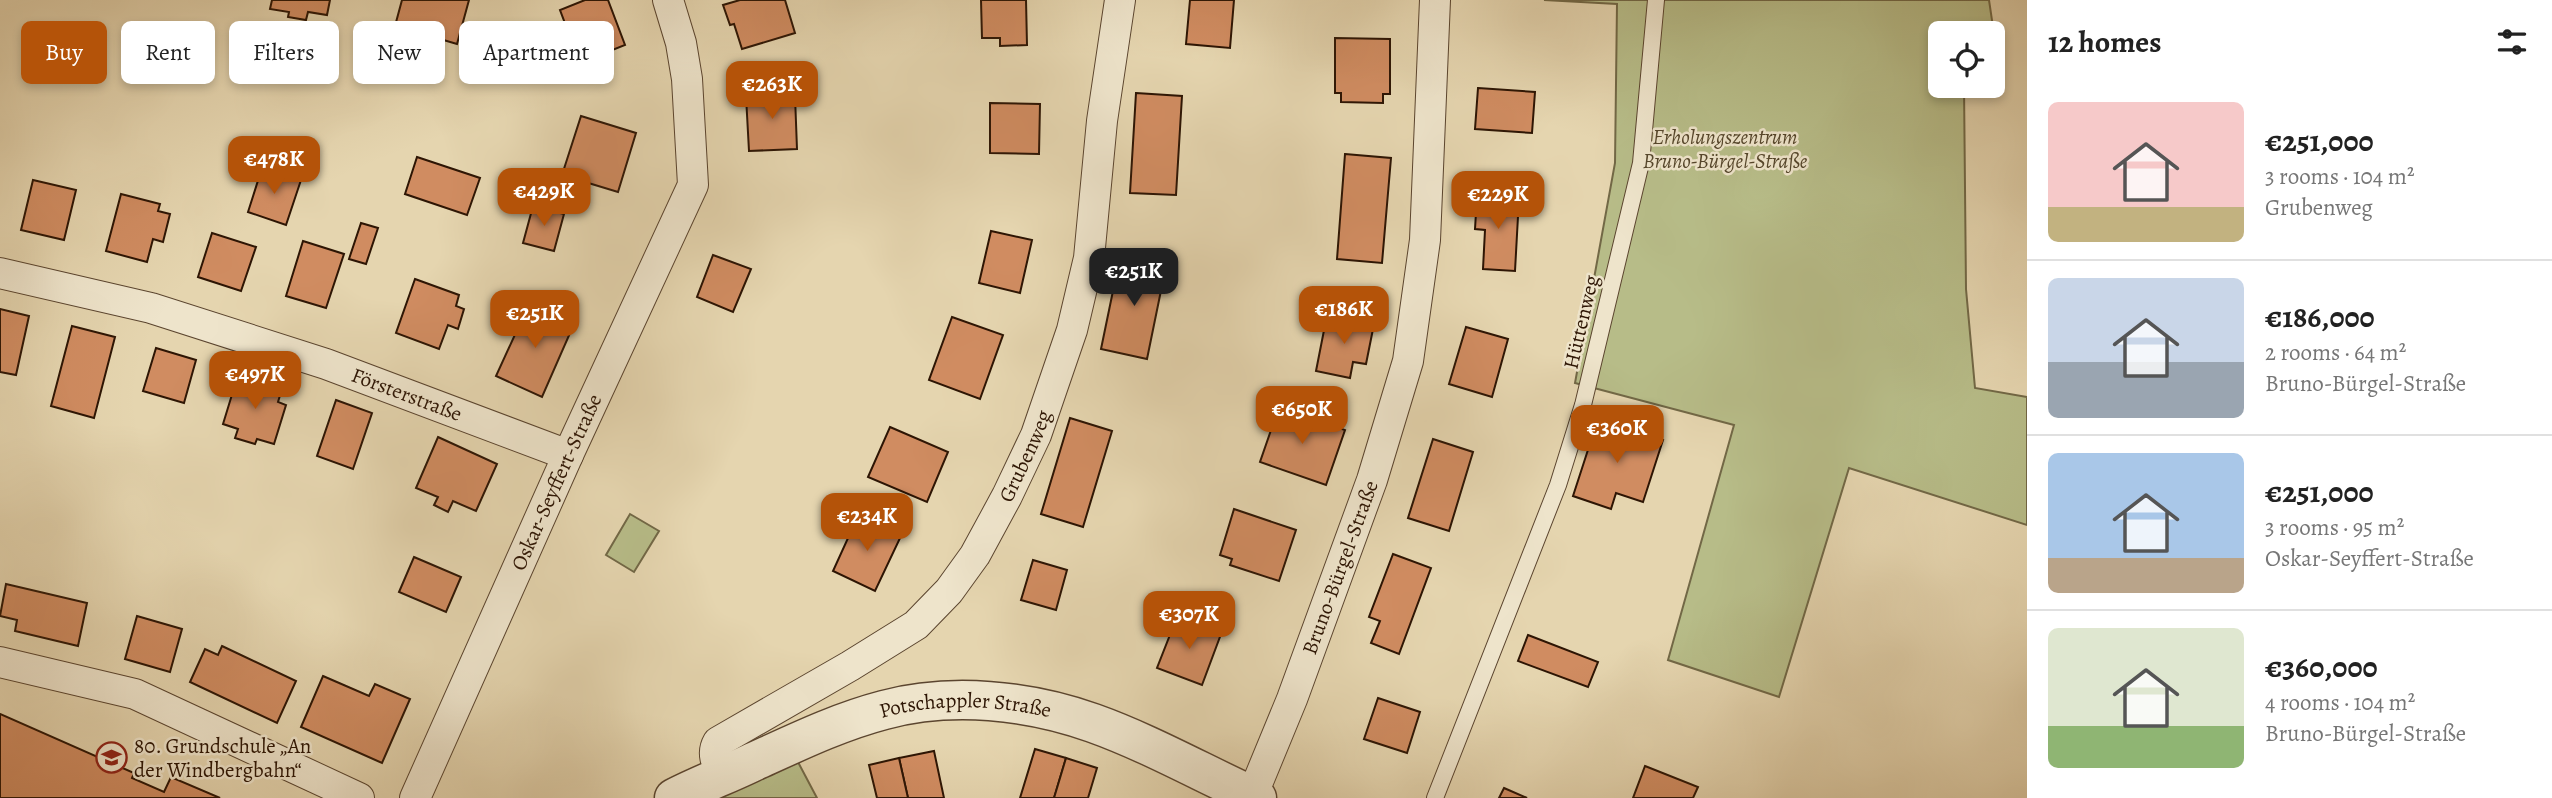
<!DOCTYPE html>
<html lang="en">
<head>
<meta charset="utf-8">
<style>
  :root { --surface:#fff; --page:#f6f6f6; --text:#222; --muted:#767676; --line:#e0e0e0; --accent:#b45309 }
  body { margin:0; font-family:Alegreya,serif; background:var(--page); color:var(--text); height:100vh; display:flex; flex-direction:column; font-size:26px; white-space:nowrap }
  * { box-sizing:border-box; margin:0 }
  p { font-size:23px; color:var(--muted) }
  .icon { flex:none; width:38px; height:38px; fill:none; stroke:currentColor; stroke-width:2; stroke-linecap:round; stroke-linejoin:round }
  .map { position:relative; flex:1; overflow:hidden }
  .details { display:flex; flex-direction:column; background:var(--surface); width:525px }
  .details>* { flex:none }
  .hud { position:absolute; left:21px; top:21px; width:665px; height:63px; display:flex; gap:14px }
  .tools { position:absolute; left:1928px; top:21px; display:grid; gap:14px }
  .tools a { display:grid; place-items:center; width:77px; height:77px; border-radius:10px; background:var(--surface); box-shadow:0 4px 10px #0003; font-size:35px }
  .price { position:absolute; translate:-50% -60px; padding:0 16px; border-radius:14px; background:var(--accent); color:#fff; font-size:23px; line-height:46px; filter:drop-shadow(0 2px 4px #0008) }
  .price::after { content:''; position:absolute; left:50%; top:42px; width:21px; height:16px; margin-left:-10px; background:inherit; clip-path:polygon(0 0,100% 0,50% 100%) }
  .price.current { background:#222; color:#fff }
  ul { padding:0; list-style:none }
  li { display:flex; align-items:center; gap:21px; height:175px; padding:0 21px }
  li+li { border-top:2px solid var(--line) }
  li span { display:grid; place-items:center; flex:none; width:196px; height:140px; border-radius:10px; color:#555 }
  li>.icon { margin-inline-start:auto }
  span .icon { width:84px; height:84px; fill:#fffc; stroke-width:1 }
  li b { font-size:30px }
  h2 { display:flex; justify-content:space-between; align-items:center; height:84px; padding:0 21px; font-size:30px }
  .pill { padding:0 24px; border-radius:10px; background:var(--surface); box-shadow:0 4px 10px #0003; font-size:24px; line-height:63px }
  .pill.current { background:var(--accent); color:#fff }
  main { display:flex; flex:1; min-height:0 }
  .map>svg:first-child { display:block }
  .green { fill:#b7bc88; stroke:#726846; stroke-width:2 }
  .building { fill:#d08c61; stroke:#2d1504; stroke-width:2 }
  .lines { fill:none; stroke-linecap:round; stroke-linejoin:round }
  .service-casing { stroke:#5b452f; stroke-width:18 }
  .minor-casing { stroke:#5b452f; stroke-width:32 }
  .tertiary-casing { stroke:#5b452f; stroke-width:41 }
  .service { stroke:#eee4cb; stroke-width:16 }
  .minor { stroke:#eee4cb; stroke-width:30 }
  .tertiary { stroke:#eee4cb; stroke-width:38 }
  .labels { text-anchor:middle; stroke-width:5; stroke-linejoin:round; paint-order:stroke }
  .park-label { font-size:21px; font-style:italic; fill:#56472c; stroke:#eee4cb }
  .street-label { font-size:21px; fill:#2d1504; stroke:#eee4cb }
  .poi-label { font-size:21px; fill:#2d1504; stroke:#eee4cb; text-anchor:start }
</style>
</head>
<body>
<main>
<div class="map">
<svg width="2027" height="798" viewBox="0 0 2027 798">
  <rect width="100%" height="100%" fill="#e5d5af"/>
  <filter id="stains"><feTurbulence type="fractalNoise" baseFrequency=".00286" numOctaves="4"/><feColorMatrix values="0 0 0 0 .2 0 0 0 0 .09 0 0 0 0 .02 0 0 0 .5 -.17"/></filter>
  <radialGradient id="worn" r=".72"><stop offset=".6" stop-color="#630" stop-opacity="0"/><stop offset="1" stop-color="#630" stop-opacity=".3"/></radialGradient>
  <g class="green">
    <polygon points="1544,0 1989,0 2001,81 1993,80 1993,33 1941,33 1941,86 1964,86 1966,289 1975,388 2027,397 2027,525 1849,468 1779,697 1668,660 1734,425 1575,383 1615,163 1617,4"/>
    <polygon points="630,514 659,531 634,572 606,555"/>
    <polygon points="789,745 817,798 674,798"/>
  </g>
  <g class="building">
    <polygon points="272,0 330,0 327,15 308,12 306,20 288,17 289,12 270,9"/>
    <polygon points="402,0 469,0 457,44 440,39 437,47 409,39 411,30 395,26"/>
    <polygon points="585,0 608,0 625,45 580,63 560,10"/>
    <polygon points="740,0 785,0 795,33 742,49 734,24 730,25 723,5"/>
    <polygon points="981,0 1026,0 1027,45 1000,46 1000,38 982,38"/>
    <polygon points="1190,0 1234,0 1230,48 1186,44"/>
    <polygon points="1335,38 1390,39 1390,94 1383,94 1383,103 1341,102 1341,93 1335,93"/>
    <polygon points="783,87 783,96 795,96 797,149 749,151 746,96 764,96 764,88"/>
    <polygon points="1478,88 1535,92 1532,133 1475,129"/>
    <polygon points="1136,93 1182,96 1176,195 1130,193"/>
    <polygon points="990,103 1040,104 1039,154 990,153"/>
    <polygon points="581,116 636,133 618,192 562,175"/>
    <polygon points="1345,154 1391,158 1382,263 1337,259"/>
    <polygon points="417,157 480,178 467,215 405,194"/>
    <polygon points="262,168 301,180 286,225 248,212"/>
    <polygon points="33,180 76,190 64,240 21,230"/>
    <polygon points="121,194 160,204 158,211 170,214 163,242 153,239 147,262 106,251"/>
    <polygon points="1477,196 1519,198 1515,271 1483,269 1485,230 1475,229"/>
    <polygon points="533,206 564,214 554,251 523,243"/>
    <polygon points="361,223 378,228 366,264 349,259"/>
    <polygon points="991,231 1032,240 1020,293 979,283"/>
    <polygon points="212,233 256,247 241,291 198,277"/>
    <polygon points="303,241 344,254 326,308 286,296"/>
    <polygon points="713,255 751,269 733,312 697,297"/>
    <polygon points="1120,257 1166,266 1147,359 1101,349"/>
    <polygon points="415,279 459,295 456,306 464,309 458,329 448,325 439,349 396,333"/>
    <polygon points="529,304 574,324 542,397 496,376"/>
    <polygon points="0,309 29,316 16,375 0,372"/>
    <polygon points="1327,315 1374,324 1366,364 1353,362 1350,378 1316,371"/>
    <polygon points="952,317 1003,335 980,399 929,380"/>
    <polygon points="72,326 115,337 94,418 51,406"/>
    <polygon points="1466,327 1508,339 1492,397 1449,384"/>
    <polygon points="156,348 196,360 184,403 143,391"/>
    <polygon points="238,375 282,389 278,402 286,405 274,444 257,439 255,444 235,438 238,429 223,424"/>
    <polygon points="336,400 372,413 353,469 317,456"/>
    <polygon points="1279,407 1345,430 1326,485 1260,462"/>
    <polygon points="1070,418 1112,431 1083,527 1041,514"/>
    <polygon points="1598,419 1663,440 1643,502 1616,493 1611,509 1573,496"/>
    <polygon points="890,427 948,452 927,502 868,477"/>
    <polygon points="438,437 497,464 476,511 453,501 448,512 434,505 438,497 416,488"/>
    <polygon points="1433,439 1473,452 1449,531 1408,518"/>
    <polygon points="1234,509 1296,530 1279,581 1230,565 1232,559 1220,555"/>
    <polygon points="858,516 901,536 875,591 833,571"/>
    <polygon points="1393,554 1431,568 1399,654 1371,643 1380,621 1369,617"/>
    <polygon points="414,557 461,577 446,612 399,592"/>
    <polygon points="1033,560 1067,570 1056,610 1021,600"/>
    <polygon points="6,584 87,603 78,646 15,631 17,620 0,616"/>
    <polygon points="137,616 182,629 170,672 125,659"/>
    <polygon points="1177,617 1221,634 1202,685 1157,668"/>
    <polygon points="1528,635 1598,662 1588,687 1518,661"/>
    <polygon points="222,646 296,681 277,723 190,682 205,649 218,655"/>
    <polygon points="323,676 369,696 375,684 410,699 382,763 301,727"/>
    <polygon points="1378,698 1420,712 1407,753 1364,739"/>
    <polygon points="0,714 134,773 132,778 164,792 171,777 220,798 0,798"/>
    <polygon points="1035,749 1066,758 1054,798 1020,798"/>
    <polygon points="934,751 944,798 908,798 899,758"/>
    <polygon points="899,758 908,798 877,798 869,765"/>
    <polygon points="1066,758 1097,768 1088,798 1054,798"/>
    <polygon points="1645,766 1698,787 1693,798 1633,798"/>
    <polygon points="1504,788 1527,798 1499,798"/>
  </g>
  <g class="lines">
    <defs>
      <polyline id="service" points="1435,798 1558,485 1583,405 1641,163 1656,0"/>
      <g id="minor">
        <path id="s1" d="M0,273L151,308L326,364L568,455"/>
        <polyline points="0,662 135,694 359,798"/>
        <path id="s2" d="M723,776C717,764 711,754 718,742L850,666L916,625L949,591L975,555L1007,496L1036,435L1072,330L1089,258L1102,121L1120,0"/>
        <path id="s3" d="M1252,796L1292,699L1372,480L1408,361L1425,240L1435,0"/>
        <path id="s4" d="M415,798L568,455L693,185L687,79L681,43L668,0"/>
      </g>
      <g id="tertiary">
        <path id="s5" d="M674,798C699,785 726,775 751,763C795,743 838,722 884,710C951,692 1029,700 1093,723C1149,743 1202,773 1257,798"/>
      </g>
    </defs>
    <use href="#service" class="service-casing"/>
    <use href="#minor" class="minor-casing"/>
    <use href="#tertiary" class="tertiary-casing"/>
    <use href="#service" class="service"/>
    <use href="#minor" class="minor"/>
    <use href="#tertiary" class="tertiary"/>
  </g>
  <defs>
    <symbol id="school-ring" viewBox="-11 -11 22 22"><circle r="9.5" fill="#eee4cb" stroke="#8f2418" stroke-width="1.5"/><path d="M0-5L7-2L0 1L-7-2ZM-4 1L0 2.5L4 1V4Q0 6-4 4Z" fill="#8f2418"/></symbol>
  </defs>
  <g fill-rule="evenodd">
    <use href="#school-ring" x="94" y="740" width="35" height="35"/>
  </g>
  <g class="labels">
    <g class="park-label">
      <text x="1725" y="144">Erholungszentrum<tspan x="1725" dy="24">Bruno-Bürgel-Straße</tspan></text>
    </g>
    <g class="street-label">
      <text transform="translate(1581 322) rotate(-77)" y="7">Hüttenweg</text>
      <text dy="7" stroke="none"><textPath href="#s1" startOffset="425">Försterstraße</textPath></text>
      <text dy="7" stroke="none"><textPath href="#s2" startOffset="469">Grubenweg</textPath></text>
      <text dy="7" stroke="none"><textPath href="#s4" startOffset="346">Oskar-Seyffert-Straße</textPath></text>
      <text dy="7" stroke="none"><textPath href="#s3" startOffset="245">Bruno-Bürgel-Straße</textPath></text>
      <text dy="7" stroke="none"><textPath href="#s5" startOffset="310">Potschappler Straße</textPath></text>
    </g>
    <g class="poi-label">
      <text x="134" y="753">80. Grundschule „An<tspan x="134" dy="24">der Windbergbahn“</tspan></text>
    </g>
  </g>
  <rect width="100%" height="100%" filter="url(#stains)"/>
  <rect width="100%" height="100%" fill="url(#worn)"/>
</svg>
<div class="tools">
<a><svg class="icon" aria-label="locate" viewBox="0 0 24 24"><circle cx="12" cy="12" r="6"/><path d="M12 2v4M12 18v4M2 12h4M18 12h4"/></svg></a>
</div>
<b class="price" style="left:772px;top:121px">€263K</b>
<b class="price" style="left:274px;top:196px">€478K</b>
<b class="price" style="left:544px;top:228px">€429K</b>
<b class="price" style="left:1498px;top:231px">€229K</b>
<b class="price current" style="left:1134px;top:308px">€251K</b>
<b class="price" style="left:1344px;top:346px">€186K</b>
<b class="price" style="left:535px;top:350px">€251K</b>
<b class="price" style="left:255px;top:411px">€497K</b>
<b class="price" style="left:1302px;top:446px">€650K</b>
<b class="price" style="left:1617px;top:465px">€360K</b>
<b class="price" style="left:867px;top:553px">€234K</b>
<b class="price" style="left:1189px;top:651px">€307K</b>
<div class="hud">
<a class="pill current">Buy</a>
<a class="pill">Rent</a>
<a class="pill">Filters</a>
<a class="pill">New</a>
<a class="pill">Apartment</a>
</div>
</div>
<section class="details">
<h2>12 homes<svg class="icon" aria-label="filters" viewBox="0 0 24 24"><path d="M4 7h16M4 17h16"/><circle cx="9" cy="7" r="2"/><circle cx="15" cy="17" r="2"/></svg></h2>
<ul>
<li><span style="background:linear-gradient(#f6c9c9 75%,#c2b280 0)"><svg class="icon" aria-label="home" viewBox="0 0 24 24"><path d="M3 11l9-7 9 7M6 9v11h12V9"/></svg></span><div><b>€251,000</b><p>3 rooms · 104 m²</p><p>Grubenweg</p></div></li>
<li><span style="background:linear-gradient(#c9d6e8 60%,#9aa5b1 0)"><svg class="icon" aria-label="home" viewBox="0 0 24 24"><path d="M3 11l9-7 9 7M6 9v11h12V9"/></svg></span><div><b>€186,000</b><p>2 rooms · 64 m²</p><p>Bruno-Bürgel-Straße</p></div></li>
<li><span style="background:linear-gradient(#a9c7e8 75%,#b9a48a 0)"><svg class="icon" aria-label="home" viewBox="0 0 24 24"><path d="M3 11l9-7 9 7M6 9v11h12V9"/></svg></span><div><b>€251,000</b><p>3 rooms · 95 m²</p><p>Oskar-Seyffert-Straße</p></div></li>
<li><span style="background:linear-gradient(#dfe7d0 70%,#8fb573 0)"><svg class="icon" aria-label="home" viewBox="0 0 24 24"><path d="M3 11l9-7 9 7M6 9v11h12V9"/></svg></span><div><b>€360,000</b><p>4 rooms · 104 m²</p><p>Bruno-Bürgel-Straße</p></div></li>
</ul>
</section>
</main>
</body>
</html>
